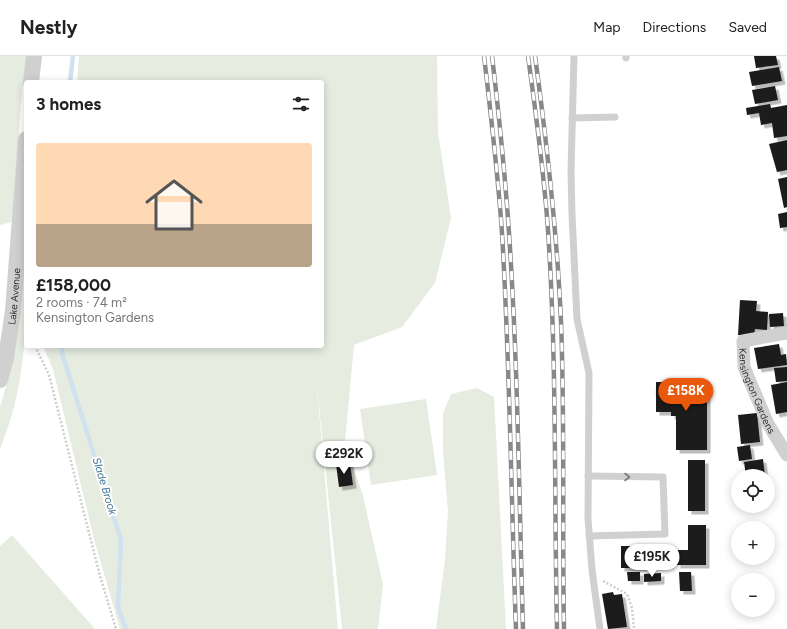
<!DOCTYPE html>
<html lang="en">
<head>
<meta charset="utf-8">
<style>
  :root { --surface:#fff; --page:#f6f6f6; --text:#222; --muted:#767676; --line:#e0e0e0; --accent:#ea580c }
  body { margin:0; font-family:Figtree,sans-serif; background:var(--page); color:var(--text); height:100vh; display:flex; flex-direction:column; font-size:15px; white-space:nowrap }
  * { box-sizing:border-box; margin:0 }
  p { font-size:13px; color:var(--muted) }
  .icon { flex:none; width:22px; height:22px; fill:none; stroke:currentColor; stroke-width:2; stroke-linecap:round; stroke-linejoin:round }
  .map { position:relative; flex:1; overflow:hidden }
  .side { position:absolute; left:24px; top:24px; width:300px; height:268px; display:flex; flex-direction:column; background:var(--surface); border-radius:4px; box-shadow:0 2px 10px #0003 }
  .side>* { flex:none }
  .buttons { position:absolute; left:731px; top:413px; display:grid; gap:8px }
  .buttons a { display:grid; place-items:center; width:44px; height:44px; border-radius:50%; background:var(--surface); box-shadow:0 2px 10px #0003; font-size:20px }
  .price { position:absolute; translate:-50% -34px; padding:0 9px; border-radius:14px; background:#fff; color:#222; font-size:13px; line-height:26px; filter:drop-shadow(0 1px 2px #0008) }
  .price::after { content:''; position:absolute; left:50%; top:24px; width:12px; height:9px; margin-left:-6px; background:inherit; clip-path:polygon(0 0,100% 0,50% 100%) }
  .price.current { background:var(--accent); color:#fff }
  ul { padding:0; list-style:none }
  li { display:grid; align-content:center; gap:8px; height:212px; padding:0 12px }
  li+li { border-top:1px solid var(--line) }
  li span { display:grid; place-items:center; height:124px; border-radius:4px; color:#555 }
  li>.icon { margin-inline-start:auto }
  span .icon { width:72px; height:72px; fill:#fffc; stroke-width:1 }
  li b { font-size:17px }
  h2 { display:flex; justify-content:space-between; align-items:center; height:48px; padding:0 12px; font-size:17px }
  header { display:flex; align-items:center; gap:24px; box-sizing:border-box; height:56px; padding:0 20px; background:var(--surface); border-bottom:1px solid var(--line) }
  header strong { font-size:19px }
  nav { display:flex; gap:22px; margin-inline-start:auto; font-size:14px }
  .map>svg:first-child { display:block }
  .green { fill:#e6ecdf }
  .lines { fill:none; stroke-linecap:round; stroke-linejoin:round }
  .stream { stroke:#cfe2ee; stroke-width:4.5 }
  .building { fill:#1a1a1a; filter:url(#shadow) }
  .path { stroke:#cdcdcd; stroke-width:2.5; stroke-dasharray:2 2; stroke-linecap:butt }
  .service { stroke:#d0d0d0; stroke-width:7 }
  .minor { stroke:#d0d0d0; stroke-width:13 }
  .tertiary { stroke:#d0d0d0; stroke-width:16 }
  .rail-casing { stroke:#888; stroke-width:4.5 }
  .rail { stroke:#fff; stroke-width:3; stroke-dasharray:9; stroke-linecap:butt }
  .oneway { stroke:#7a7a7a }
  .labels { text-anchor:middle; stroke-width:4; stroke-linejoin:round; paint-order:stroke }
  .street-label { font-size:10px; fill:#333; stroke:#fff }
  .water-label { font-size:11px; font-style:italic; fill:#3f7597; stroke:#fff }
</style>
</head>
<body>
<header>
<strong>Nestly</strong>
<nav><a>Map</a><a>Directions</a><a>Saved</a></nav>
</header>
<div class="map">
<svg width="787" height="573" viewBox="0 0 787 573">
  <defs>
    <filter id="shadow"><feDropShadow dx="3.5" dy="3.5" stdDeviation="0" flood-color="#0004"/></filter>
  </defs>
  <rect width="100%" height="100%" fill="#fff"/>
  <g class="green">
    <polygon points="0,0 26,0 21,47 12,166 0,169"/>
    <polygon points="79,0 437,0 438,76 451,162 435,227 402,271 354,289 345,385 363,440 383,528 378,573 342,573 316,321 338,573 120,573 94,483 53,313 43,290 322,290 322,26 77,26"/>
    <path d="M26,187C26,261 29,322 0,393V351L10,317L19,270Z"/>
    <polygon points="477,332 494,341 506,573 436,573 445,504 448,456 443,395 443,357 451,338"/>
    <polygon points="426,343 437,419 371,429 360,353"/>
    <polygon points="12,479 95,573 0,573 0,490"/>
  </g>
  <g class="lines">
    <g class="stream">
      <polyline points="70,26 73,0"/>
      <polyline points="62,290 62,297 121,484 118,551 126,573"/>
    </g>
  </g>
  <g class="building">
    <polygon points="754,0 776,0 778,9 756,12"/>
    <polygon points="779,11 782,25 752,30 749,16"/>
    <polygon points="775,30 778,44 755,48 752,34"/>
    <polygon points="770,48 771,52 787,49 787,80 774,82 772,67 761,69 759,57 747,59 746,52"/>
    <polygon points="787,84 787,114 777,116 769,88"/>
    <polygon points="787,121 787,151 784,152 778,123"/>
    <polygon points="787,156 787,171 780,172 778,158"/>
    <polygon points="740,244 757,245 756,255 768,256 767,274 755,273 754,280 738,279"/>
    <polygon points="783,257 784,270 770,271 769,258"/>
    <polygon points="779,288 781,299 786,298 787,309 758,313 754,292"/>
    <polygon points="787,311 787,325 776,326 774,312"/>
    <polygon points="656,326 707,326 707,394 676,394 676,360 671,360 671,356 656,356"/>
    <polygon points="787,326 787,356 776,358 771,329"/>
    <polygon points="757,357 760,386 741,388 738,359"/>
    <polygon points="750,389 752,403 739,405 737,391"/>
    <polygon points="763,403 765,420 746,420 744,406"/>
    <rect x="688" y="404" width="17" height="51"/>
    <polygon points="350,407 353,429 339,431 336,408"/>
    <polygon points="688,469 706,469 706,509 677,509 677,494 688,494"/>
    <rect x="621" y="490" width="22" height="22"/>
    <rect x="656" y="490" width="14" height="19"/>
    <polygon points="627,516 640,516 640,525 628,525"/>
    <polygon points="679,516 691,516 692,535 680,535"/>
    <polygon points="661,517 661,525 644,526 644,518"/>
    <polygon points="613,536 614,539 622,538 627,571 608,573 602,538"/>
  </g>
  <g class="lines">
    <g class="path">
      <polyline points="35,290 49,319 100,520 116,573"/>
      <polyline points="603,525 627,538 632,552 634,573"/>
    </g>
    <g class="service">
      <polyline points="574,0 571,116 572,158 577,263 589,317 588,462 592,514 600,573"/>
      <polyline points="626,2 626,0"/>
      <polyline points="572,62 615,61"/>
      <polyline points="588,420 663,421 665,478 589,480"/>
    </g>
    <path class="minor" id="s1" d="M786,277L743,285L744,311L768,368L787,399"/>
    <g class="tertiary">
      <polyline points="31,26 34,0"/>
      <path id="s2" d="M0,324L6,302L13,255L26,83"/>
    </g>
    <defs>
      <g id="rail">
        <path d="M484,0C491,59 498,118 502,177C510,309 511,441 516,573"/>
        <path d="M492,0C499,59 505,118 509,177C518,309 519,441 523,573"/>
        <path d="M528,0C536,58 544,116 548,174C557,307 554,440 557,573"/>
        <path d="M535,0C547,88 557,176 561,265C565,367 562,470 564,573"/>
      </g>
    </defs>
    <use href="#rail" class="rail-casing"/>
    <use href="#rail" class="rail"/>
  </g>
  <defs><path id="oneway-chevron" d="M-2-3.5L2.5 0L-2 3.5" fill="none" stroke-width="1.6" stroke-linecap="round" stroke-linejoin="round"/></defs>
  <use class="oneway" href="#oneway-chevron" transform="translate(627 421)"/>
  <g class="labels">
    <g class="street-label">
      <text dy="4" stroke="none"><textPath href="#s2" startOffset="85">Lake Avenue</textPath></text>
      <text dy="4" stroke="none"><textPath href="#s1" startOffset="96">Kensington Gardens</textPath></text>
    </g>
    <g class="water-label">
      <text transform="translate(105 430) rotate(73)" y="4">Slade Brook</text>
    </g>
  </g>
</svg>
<div class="buttons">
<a><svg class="icon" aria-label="locate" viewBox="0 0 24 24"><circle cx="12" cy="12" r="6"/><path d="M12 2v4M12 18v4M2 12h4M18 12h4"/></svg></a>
<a>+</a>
<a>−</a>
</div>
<b class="price current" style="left:686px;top:356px">£158K</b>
<b class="price" style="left:344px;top:419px">£292K</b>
<b class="price" style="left:652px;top:522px">£195K</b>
<section class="side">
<h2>3 homes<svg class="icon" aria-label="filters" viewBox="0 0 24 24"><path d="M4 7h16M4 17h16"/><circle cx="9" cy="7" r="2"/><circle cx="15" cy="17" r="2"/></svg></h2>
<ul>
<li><span style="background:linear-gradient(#ffd9b3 65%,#b9a48a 0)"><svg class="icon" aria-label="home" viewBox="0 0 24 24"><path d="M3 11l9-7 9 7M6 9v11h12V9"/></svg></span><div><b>£158,000</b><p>2 rooms · 74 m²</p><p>Kensington Gardens</p></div></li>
</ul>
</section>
</div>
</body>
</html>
